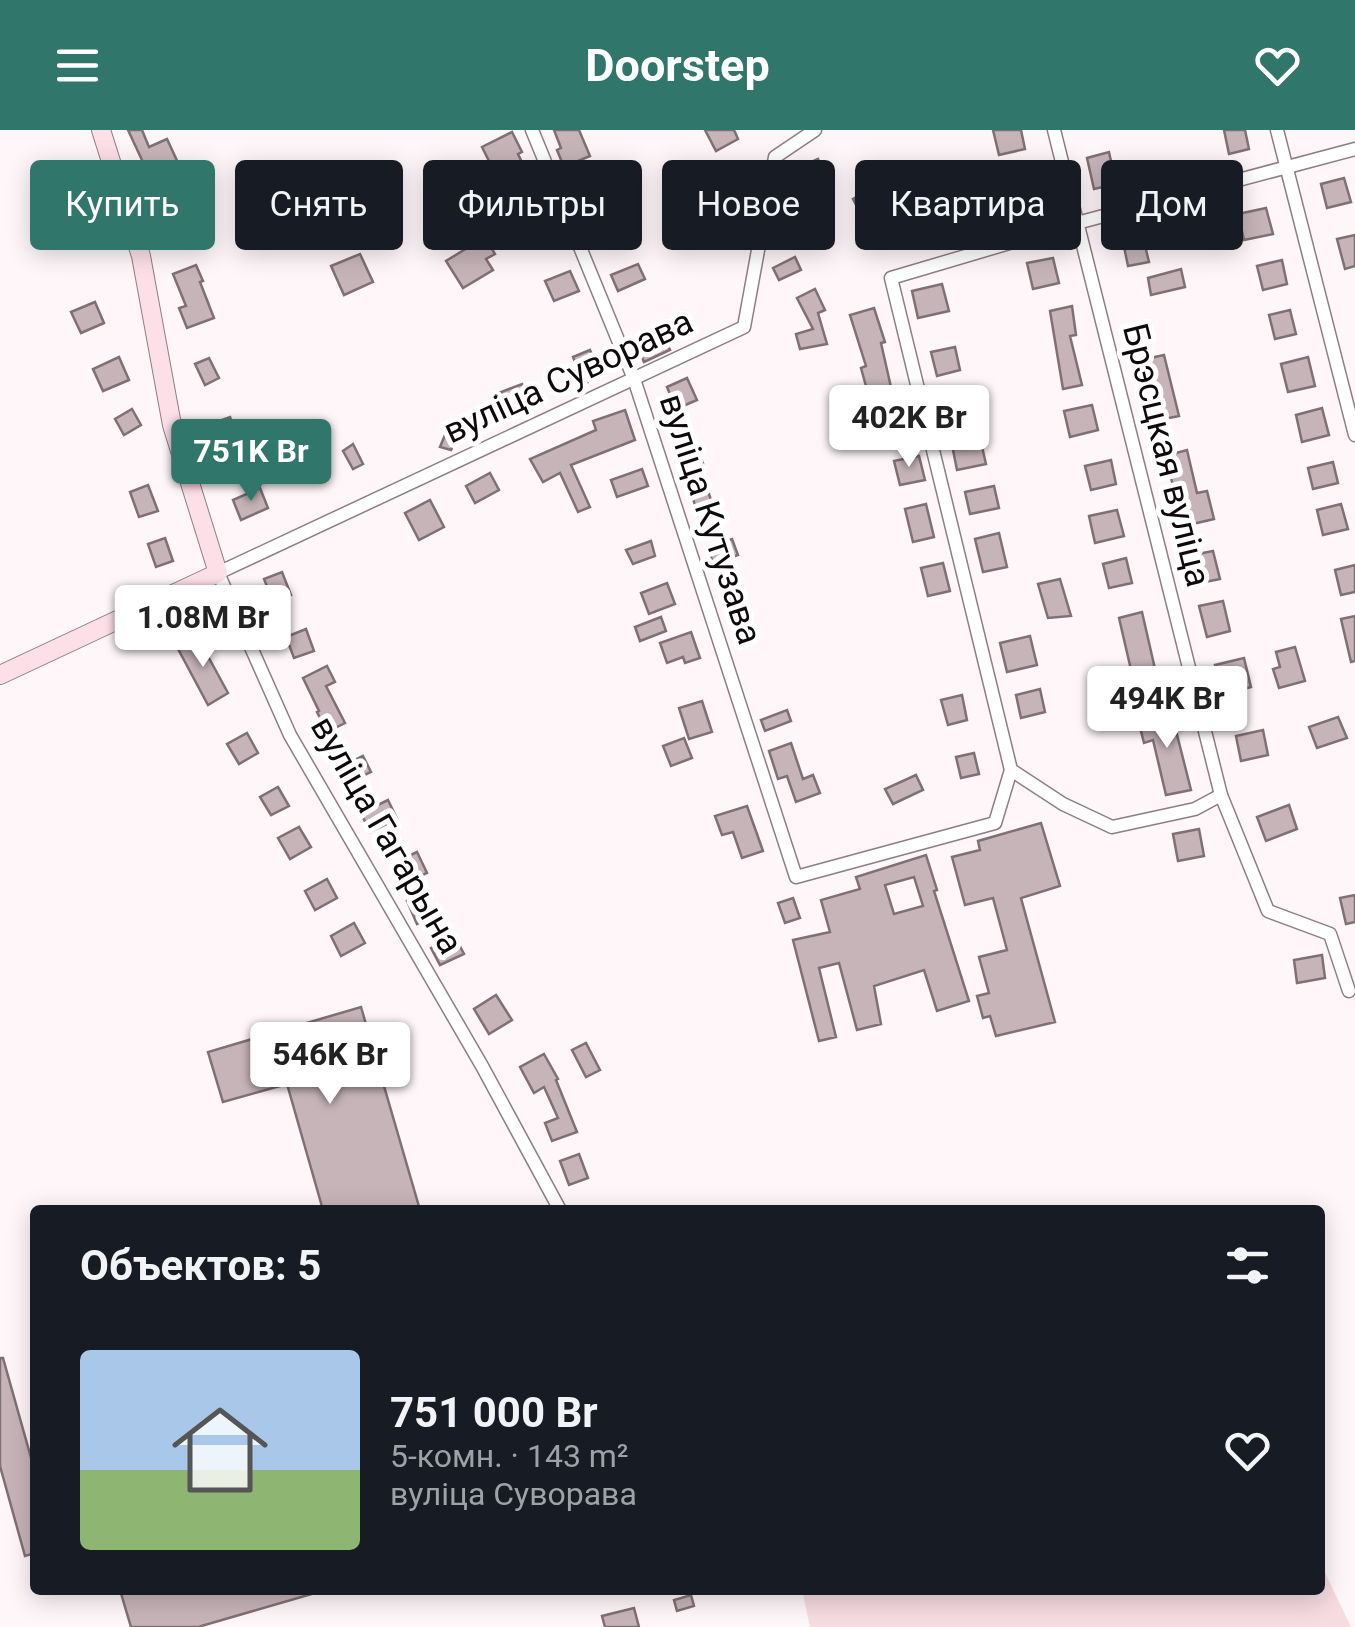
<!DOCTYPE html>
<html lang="ru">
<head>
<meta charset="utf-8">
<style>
  :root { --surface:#171b24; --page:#242831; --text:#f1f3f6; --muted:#9ea1a6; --line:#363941; --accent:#31766b }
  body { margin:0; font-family:Roboto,sans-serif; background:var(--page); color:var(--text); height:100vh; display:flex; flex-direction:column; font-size:38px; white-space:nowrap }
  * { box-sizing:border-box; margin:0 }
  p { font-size:32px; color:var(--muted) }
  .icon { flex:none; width:55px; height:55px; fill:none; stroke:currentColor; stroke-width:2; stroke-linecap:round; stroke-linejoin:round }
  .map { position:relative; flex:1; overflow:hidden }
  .details { position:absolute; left:30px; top:1075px; width:1295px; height:390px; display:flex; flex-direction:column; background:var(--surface); border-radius:10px; box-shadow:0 5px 25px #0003 }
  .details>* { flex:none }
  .guide { position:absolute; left:30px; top:30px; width:1295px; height:90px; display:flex; gap:20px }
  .price { position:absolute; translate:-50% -85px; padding:0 22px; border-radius:10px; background:#fff; color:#222; font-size:32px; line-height:65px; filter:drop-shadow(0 2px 5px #0008) }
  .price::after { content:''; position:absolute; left:50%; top:60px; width:30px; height:22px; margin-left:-15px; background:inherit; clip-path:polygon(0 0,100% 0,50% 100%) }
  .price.current { background:var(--accent); color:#fff }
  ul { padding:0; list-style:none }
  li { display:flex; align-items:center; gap:30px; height:250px; padding:0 50px }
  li+li { border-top:2px solid var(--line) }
  li span { display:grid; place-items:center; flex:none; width:280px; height:200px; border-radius:10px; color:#555 }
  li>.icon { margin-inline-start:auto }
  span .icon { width:120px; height:120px; fill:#fffc; stroke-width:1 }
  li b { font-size:42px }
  h2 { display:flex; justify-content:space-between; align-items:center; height:120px; padding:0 50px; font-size:42px }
  .tag { padding:0 35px; border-radius:10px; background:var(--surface); box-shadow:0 5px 25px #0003; font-size:35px; line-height:90px }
  .tag.current { background:var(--accent); color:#fff }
  header { display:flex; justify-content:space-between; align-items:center; height:130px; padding:0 50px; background:var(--accent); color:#fff; font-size:45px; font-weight:700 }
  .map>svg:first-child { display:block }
  .green { fill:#f6dbe1 }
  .building { fill:#c6b4b9; stroke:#807074; stroke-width:2.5; fill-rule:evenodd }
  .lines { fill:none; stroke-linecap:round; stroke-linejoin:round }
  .street-casing { stroke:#8e7e82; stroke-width:15 }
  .secondary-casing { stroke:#8e7e82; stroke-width:20 }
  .street { stroke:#fff; stroke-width:12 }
  .secondary { stroke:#fddfe8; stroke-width:18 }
  .labels { text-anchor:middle; stroke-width:10; stroke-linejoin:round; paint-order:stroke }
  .street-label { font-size:35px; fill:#0f090b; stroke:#fff }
</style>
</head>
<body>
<header><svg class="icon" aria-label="menu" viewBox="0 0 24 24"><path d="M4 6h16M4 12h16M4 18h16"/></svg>Doorstep<svg class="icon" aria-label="heart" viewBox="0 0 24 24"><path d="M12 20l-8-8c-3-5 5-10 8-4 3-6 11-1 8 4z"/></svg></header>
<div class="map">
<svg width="1355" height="1497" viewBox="0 0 1355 1497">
  <rect width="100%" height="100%" fill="#fef6f8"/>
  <polygon class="green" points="1320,1432 1351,1497 810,1497 802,1460 1320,1460"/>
  <g class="building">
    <polygon points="128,0 142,0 149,17 167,9 179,35 173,38 185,70 160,80 151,59 155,58"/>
    <polygon points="554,0 579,0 590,26 564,37 557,20 561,18"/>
    <polygon points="705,0 734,0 738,9 716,21"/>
    <polygon points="993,0 1021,0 1025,19 999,25"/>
    <polygon points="1224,0 1245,0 1249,19 1229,24"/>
    <polygon points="512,2 522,22 518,24 534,57 508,69 482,17"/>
    <polygon points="1109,22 1116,54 1094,59 1087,28"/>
    <polygon points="818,29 828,53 806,62 796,39"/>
    <polygon points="97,47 106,66 83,76 75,58"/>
    <polygon points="370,48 379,70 354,81 344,60"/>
    <polygon points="1344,48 1351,72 1327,78 1321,54"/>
    <polygon points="1033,51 1037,73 1014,78 1010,56"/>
    <polygon points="916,56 926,76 911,83 902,63"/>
    <polygon points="865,62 878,87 866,94 853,69"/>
    <polygon points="621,66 631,83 606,97 596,80"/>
    <polygon points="1266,78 1273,104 1244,110 1238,84"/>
    <polygon points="1142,103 1149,132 1128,136 1122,107"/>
    <polygon points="1355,105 1355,136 1345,139 1337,109"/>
    <polygon points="485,107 495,124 486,129 493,140 463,158 446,131"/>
    <polygon points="360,124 373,152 344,165 331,136"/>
    <polygon points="795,127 801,140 779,150 773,138"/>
    <polygon points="1053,128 1059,153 1033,159 1027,133"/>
    <polygon points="1282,130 1287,154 1263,160 1257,136"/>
    <polygon points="638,134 645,149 618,161 611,145"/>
    <polygon points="196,135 203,151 200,152 214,188 187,198 179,178 186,176 173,144"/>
    <polygon points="1181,139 1185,157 1151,165 1148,148"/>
    <polygon points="570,141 579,161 554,171 545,151"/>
    <polygon points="942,154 949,181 918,188 912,161"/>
    <polygon points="815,159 825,180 818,183 827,214 800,219 796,204 813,199 797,168"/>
    <polygon points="95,172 104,193 81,203 71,182"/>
    <polygon points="1072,176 1076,205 1070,206 1082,255 1063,259 1050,181"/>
    <polygon points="874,178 885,212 881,213 895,275 898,275 905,302 880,307 861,238 866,236 850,185"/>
    <polygon points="1290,180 1296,204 1275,209 1269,185"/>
    <polygon points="664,207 670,220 644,232 638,218"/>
    <polygon points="955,217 960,240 937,246 931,222"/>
    <polygon points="590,220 601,246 584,254 573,227"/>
    <polygon points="1164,225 1179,286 1149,292 1144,264 1147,263 1141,230"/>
    <polygon points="119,227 129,250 103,261 93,239"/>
    <polygon points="1308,227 1315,256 1288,262 1281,234"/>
    <polygon points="209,228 219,248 205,255 195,234"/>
    <polygon points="687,248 697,270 676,279 667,257"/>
    <polygon points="522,254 532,279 506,289 496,264"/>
    <polygon points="964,263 968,282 945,288 940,269"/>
    <polygon points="1092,275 1098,300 1070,307 1064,281"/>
    <polygon points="1322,278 1329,305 1302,312 1296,285"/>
    <polygon points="132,279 141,295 124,305 115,289"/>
    <polygon points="625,280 635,310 571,335 590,377 578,382 560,343 543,352 530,329 596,300 593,291"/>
    <polygon points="230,287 237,307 213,316 205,296"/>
    <polygon points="450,293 461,298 451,320 440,317"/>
    <polygon points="980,308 986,334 957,340 952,315"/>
    <polygon points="353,314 363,334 353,339 343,321"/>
    <polygon points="697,314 704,337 686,343 678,320"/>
    <polygon points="1187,320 1197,363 1207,361 1214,389 1184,396 1165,326"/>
    <polygon points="919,326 925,350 900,355 894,331"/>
    <polygon points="1111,330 1116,354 1091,360 1085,336"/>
    <polygon points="1333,332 1338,353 1313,359 1308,338"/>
    <polygon points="642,339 648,356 617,367 611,350"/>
    <polygon points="490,343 499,360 475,373 466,356"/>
    <polygon points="148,355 158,381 139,387 130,362"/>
    <polygon points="994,356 999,378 970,384 965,362"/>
    <polygon points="260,358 268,378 241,390 233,370"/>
    <polygon points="708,361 716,385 700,390 692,366"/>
    <polygon points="430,370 444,397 419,410 405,383"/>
    <polygon points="926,374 934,407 913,412 905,379"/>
    <polygon points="1341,374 1348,399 1323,405 1317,380"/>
    <polygon points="1117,380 1124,406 1095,413 1089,386"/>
    <polygon points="999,403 1007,437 983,442 975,409"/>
    <polygon points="165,408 173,431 156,437 148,414"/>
    <polygon points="732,409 738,425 713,434 708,417"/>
    <polygon points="651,411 655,426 633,434 626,420"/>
    <polygon points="1213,421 1220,449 1200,453 1193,425"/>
    <polygon points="1126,428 1132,453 1109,458 1103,434"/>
    <polygon points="943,433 950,461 928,466 921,438"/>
    <polygon points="1355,435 1355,462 1341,465 1335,440"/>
    <polygon points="282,442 291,465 273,472 264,449"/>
    <polygon points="1060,449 1071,486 1048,488 1038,454"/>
    <polygon points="667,453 675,474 649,484 641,463"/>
    <polygon points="740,455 749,479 732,485 722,461"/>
    <polygon points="1223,471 1230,501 1207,507 1199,476"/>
    <polygon points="1142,482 1158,552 1135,557 1119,488"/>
    <polygon points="1355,486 1355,531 1351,532 1341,489"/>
    <polygon points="661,487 666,501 640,511 635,497"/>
    <polygon points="306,499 314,521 294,528 286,507"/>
    <polygon points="691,502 700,528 685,533 683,527 667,533 660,513"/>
    <polygon points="197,506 228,563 208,575 177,517"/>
    <polygon points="1030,506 1037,535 1007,542 1000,513"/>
    <polygon points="1295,517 1305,551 1279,558 1273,539 1280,537 1276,522"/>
    <polygon points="1244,528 1251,557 1222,564 1215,535"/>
    <polygon points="327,536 335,552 326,556 345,593 327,602 317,582 319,581 303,548"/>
    <polygon points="1040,559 1045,582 1021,588 1016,565"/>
    <polygon points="962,565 967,590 948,595 941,570"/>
    <polygon points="702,571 712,602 689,609 679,578"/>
    <polygon points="787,580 791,591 765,601 761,590"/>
    <polygon points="1171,581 1191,660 1166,665 1153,610 1144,613 1138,589"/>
    <polygon points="1338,587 1347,608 1317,618 1309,597"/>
    <polygon points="1263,600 1268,625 1241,631 1236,606"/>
    <polygon points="247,603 258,623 239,634 227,614"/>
    <polygon points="684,608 692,628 671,636 663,616"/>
    <polygon points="791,613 803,649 813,645 820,663 796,672 787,646 778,649 769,621"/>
    <polygon points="974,623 979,644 961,648 956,627"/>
    <polygon points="363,626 371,642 350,652 342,636"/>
    <polygon points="916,645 923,660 893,674 885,659"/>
    <polygon points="278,657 289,676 271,685 260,667"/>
    <polygon points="388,670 397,689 370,702 361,683"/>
    <polygon points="1289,675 1297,699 1266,711 1257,687"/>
    <polygon points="747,676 763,721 742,728 733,702 722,705 715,686"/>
    <polygon points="1041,693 1060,756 1021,768 1055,892 996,906 990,886 983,888 977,866 989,863 979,827 1007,820 993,768 965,775 952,727 980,720 978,711"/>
    <polygon points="299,697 311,717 290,729 278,708"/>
    <polygon points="1199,699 1204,726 1178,731 1173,704"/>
    <polygon points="417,722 427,743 418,747 435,785 417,794 407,771 414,768 396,732"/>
    <path d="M926,725L937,760L934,761L969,871L937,881L924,840L874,856L881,894L857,900L839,833L819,838L836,907L819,911L793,810L830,802L821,770L860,759L856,747ZM914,747L923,776L894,784L885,755Z"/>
    <polygon points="327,749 337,768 315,780 305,761"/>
    <polygon points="1355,765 1355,792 1346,794 1340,768"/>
    <polygon points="793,768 800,788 785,793 778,773"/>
    <polygon points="354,793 365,813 341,826 331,806"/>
    <polygon points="455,807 464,824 440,835 431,818"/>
    <polygon points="1322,825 1325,848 1297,853 1294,830"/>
    <polygon points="496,865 512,890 489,904 474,879"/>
    <polygon points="361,877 420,1080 323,1080 287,954 223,972 208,922"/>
    <polygon points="586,913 600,940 586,947 572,920"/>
    <polygon points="544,924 558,949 556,950 577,1002 552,1011 545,993 558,988 544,957 534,963 520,937"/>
    <polygon points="579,1024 588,1048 569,1055 560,1031"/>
    <polygon points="0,1228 3,1228 35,1342 35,1423 25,1426 0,1336"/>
    <polygon points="120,1460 315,1460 315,1463 198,1497 131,1497"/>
    <polygon points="691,1465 694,1476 677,1481 674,1470"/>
    <polygon points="634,1478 639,1497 605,1497 602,1486"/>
  </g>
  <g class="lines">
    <defs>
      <g id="street">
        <polyline points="532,0 634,249 796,747 995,693 1011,640 891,148 1077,93 1355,19"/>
        <polyline points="1054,0 1221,665 1268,781 1330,804 1349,861"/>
        <polyline points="1277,0 1355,305"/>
        <polyline points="1011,640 1063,674 1112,697 1195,679 1221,665"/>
        <polyline points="560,1080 482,936 290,605 218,443 744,197 775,27 815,0"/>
      </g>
      <polyline id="secondary" points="0,545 218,443 172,295 141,126 101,0"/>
    </defs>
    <use href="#street" class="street-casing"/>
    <use href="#secondary" class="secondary-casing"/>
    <use href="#street" class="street"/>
    <use href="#secondary" class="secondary"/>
  </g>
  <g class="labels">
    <g class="street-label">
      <text transform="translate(568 246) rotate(-25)" y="12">вуліца Суворава</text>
      <text transform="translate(1167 325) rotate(76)" y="12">Брэсцкая вуліца</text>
      <text transform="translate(711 389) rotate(72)" y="12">вуліца Кутузава</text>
      <text transform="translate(387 705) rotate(60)" y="12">вуліца Гагарына</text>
    </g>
  </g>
</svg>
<b class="price" style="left:909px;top:340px">402K Br</b>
<b class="price current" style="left:251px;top:374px">751K Br</b>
<b class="price" style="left:203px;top:540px">1.08M Br</b>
<b class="price" style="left:1167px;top:621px">494K Br</b>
<b class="price" style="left:330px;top:977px">546K Br</b>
<div class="guide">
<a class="tag current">Купить</a>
<a class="tag">Снять</a>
<a class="tag">Фильтры</a>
<a class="tag">Новое</a>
<a class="tag">Квартира</a>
<a class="tag">Дом</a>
</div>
<section class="details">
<h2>Объектов: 5<svg class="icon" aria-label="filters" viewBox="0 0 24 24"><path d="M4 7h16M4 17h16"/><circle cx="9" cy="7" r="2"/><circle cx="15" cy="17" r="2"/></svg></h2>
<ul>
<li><span style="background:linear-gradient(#a9c7e8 60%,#8fb573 0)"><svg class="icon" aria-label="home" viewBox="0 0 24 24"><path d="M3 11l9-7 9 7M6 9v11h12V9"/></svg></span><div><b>751 000 Br</b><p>5-комн. · 143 m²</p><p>вуліца Суворава</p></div><svg class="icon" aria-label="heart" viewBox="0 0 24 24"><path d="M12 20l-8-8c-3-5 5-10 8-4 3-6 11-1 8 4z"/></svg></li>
</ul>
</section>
</div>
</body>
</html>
